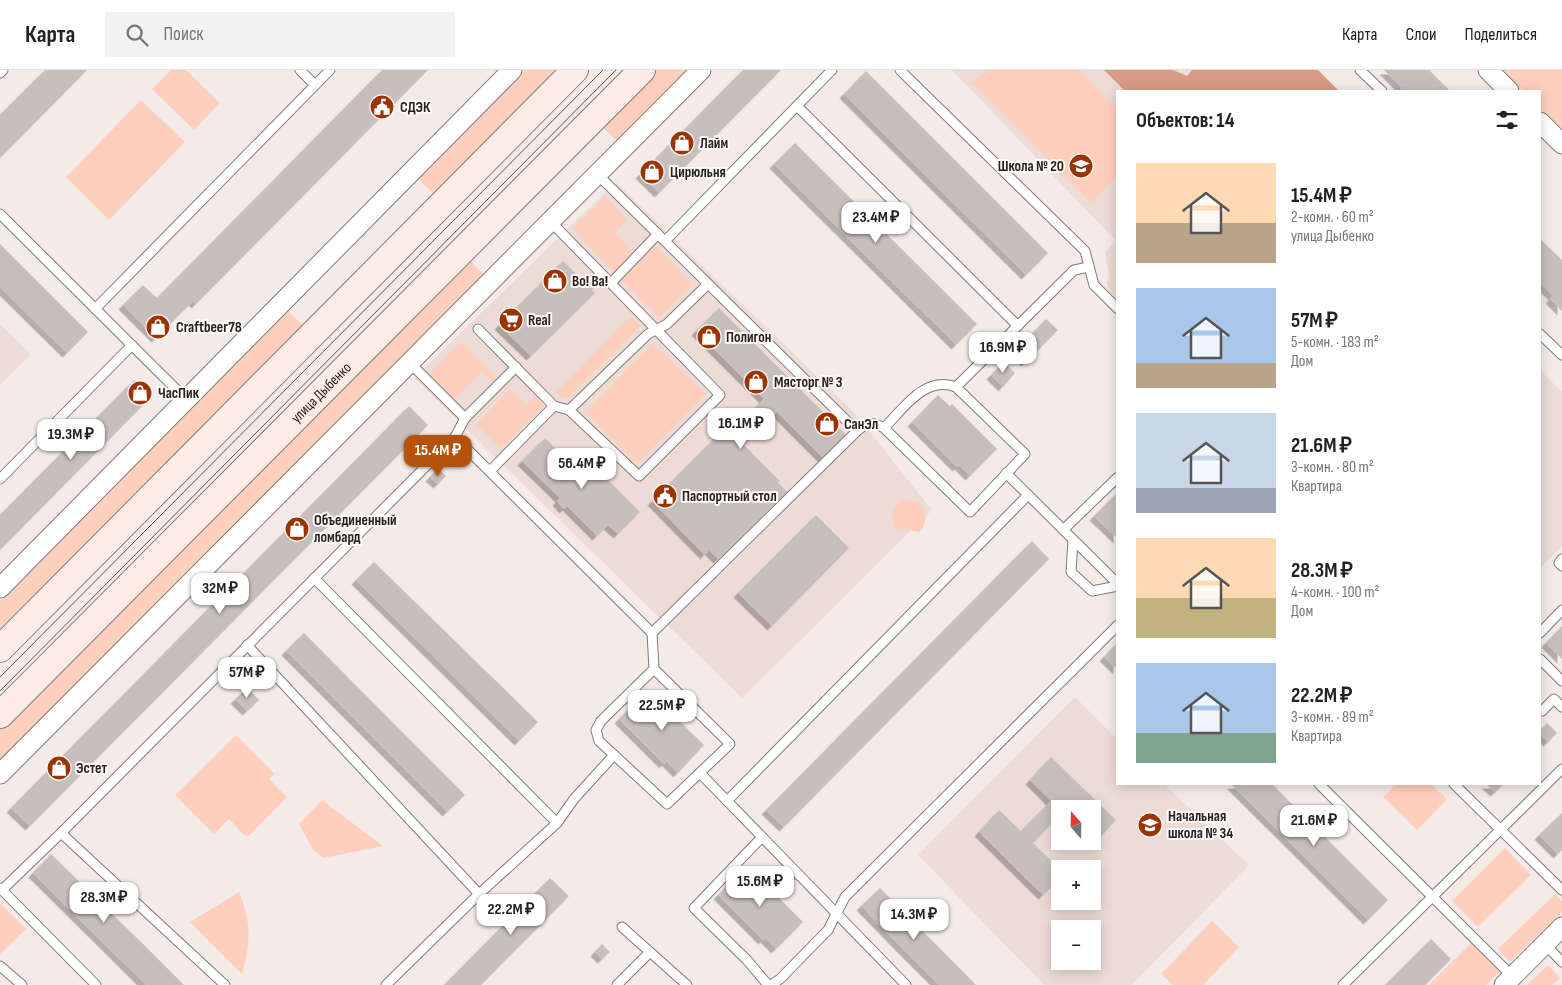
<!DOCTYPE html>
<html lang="ru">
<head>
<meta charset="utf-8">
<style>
  :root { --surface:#fff; --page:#f2f2f2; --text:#222; --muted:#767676; --line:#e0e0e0; --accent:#b45309 }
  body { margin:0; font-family:"Sofia Sans Condensed",sans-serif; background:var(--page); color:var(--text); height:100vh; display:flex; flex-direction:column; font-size:19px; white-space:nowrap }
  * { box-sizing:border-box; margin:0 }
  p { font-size:16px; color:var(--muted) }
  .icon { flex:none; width:28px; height:28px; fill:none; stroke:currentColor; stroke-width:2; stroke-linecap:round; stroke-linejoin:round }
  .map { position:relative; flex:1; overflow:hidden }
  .details { position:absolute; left:1116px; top:20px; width:425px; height:695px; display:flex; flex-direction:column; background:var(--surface); border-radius:0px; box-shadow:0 2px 12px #0003 }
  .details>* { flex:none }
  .needle { width:32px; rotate:340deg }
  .tools { position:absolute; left:1051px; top:730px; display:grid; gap:10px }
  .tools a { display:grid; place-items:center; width:50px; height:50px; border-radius:0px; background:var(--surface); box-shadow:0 2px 12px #0003; font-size:25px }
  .price { position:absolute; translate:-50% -42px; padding:0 11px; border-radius:10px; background:#fff; color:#222; font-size:16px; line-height:32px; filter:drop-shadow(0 1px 2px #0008) }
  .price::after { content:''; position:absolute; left:50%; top:30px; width:15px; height:11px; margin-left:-8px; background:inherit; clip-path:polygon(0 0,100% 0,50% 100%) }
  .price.on { background:var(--accent); color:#fff }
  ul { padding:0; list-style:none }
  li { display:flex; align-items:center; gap:15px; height:125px; padding:0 20px }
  li span { display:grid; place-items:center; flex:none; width:140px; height:100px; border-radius:0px; color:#555 }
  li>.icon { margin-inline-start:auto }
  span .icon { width:60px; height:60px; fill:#fffc; stroke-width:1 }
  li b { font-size:21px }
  h2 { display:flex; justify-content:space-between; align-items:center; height:60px; padding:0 20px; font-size:21px }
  header { display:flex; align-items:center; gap:30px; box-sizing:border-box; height:70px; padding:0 25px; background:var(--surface); border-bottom:1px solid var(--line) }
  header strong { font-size:24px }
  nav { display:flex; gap:28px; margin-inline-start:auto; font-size:18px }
  .search { width:350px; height:45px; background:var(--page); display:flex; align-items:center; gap:12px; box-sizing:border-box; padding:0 18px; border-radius:0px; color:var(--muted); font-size:19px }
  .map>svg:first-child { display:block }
  .built { fill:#eddcd6; fill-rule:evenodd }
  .green { fill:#ffcfbe }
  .forest { fill:#d79b86 }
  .building { fill:#c7bfbc; filter:url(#shadow) }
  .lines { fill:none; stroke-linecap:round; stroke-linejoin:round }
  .lane-casing { stroke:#837b78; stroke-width:11 }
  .street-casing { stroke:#837b78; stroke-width:21 }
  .secondary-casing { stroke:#837b78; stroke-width:28 }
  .lane { stroke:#fff; stroke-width:9 }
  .street { stroke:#fff; stroke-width:19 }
  .secondary { stroke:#fcece6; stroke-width:26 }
  .tram { stroke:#595453; stroke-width:1 }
  .labels { text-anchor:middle; stroke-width:4; stroke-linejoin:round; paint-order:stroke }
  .poi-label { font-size:15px; font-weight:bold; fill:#252221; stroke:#fffaf8; text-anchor:start }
  .street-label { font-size:15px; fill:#252221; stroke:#fffaf8 }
</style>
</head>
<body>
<header>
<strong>Карта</strong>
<div class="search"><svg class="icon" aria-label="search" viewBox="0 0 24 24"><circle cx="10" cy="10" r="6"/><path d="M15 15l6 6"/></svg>Поиск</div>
<nav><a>Карта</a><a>Слои</a><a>Поделиться</a></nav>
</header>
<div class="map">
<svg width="1562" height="915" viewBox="0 0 1562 915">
  <defs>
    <filter id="shadow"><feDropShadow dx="-4.5" dy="4.5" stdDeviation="0" flood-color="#0004"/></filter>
  </defs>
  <rect width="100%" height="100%" fill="#f4ebe8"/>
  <g class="built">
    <polygon points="952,0 1225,0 1246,21 1118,21 1117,229 1108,220 1107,212 1109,207 1105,182 1116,171"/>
    <polygon points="616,112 854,342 932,440 742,628 414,308"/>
    <polygon points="0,254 31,284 0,315"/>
    <polygon points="1540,300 1562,322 1562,476 1540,498"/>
    <path d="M1075,627L1117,669L1118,714H1164L1249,795L1132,915H1044L918,785ZM1060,739H1092V771H1060ZM1060,799H1092V831H1060ZM1060,859H1092V891H1060Z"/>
  </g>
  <g class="green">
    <polygon points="171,0 186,0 220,33 194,60 152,19"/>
    <polygon points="525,0 560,0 435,125 417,108"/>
    <polygon points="652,0 688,0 617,71 603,58 627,25"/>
    <polygon points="986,0 1079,0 1117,39 1117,106 1091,133 972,13"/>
    <polygon points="1501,0 1562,0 1562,61 1540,39 1540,21 1523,21"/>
    <polygon points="141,30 185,72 109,150 66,107"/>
    <polygon points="605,126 628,149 615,163 634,183 614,202 572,159"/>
    <polygon points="655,175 693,214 659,248 620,209"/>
    <polygon points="467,187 484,205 0,692 0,656"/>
    <polygon points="288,241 304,256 0,567 0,531"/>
    <polygon points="631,246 641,256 567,329 554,324"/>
    <polygon points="461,272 496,307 492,312 481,302 454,329 429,304"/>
    <polygon points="653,273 706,324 637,394 585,342"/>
    <polygon points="510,319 526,335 535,326 544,335 501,379 476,354"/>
    <path d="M905,430L918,432C928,442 928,452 919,462L895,458C889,445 892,436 905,430Z"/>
    <polygon points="236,665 275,704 269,709 287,727 249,766 244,765 229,749 214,764 175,725"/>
    <polygon points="1396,714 1431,714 1447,729 1417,760 1383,727"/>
    <polygon points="322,730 383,776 323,788 313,780 299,754"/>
    <polygon points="1505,778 1531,805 1478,857 1452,831"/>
    <path d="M239,822C251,849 251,875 242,904L190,852Z"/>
    <polygon points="1555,824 1562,831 1562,842 1510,892 1498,879"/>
    <polygon points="0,833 26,859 0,884"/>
    <polygon points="1212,851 1239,877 1203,915 1173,915 1161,904"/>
    <polygon points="1471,873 1500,901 1486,915 1429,915"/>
    <polygon points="1548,895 1560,908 1552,915 1527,915"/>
  </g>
  <polygon class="forest" points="1104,0 1173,0 1187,6 1192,0 1318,0 1339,21 1125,21"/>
  <g class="building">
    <polygon points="45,0 87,0 0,88 0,45"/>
    <polygon points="382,0 428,0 196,234 193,231 156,268 123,235 143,215 157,228"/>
    <polygon points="743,0 781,0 659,123 640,104"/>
    <polygon points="1384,0 1429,0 1450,21 1399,21 1402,18"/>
    <polygon points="866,1 1048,183 1026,205 844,24"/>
    <polygon points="795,73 977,254 956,275 774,94"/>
    <polygon points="1540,169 1562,190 1562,241 1550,229 1553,226 1540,213"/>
    <polygon points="0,174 88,262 67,283 0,217"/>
    <polygon points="563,191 583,211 587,207 596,216 592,220 595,223 531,286 499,255"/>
    <polygon points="719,238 846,365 823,388 777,342 744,375 780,411 778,413 789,423 780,432 778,430 728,482 727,481 718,489 709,480 705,485 652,431 726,357 731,362 764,329 696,261"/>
    <polygon points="1046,249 1058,260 1026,292 1015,281"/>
    <polygon points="1004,292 1015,303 1003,317 991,305"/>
    <polygon points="134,310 151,327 0,480 0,445"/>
    <polygon points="938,325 950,336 952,334 997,379 970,406 959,395 957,397 912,352"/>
    <polygon points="409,336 428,355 30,756 11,738"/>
    <polygon points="545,368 576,399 587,389 640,442 618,464 608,455 597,466 567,436 564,439 557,431 560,428 522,391"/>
    <polygon points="438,399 446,406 438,414 430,407"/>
    <polygon points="1118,422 1118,469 1094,446"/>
    <polygon points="816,445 849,478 772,556 738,523"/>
    <polygon points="1032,471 1049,489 784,757 766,740"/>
    <polygon points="374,492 538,652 519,671 356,510"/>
    <polygon points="1562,556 1562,589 1546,573"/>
    <polygon points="304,563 465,725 447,742 286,581"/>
    <polygon points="1118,572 1118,600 1104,587"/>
    <polygon points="248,618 259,630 247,641 235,629"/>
    <polygon points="646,622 657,633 659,631 704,675 678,703 666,691 664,694 619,649"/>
    <polygon points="1547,653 1557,663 1548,672 1540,664 1540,661"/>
    <polygon points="1051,687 1116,750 1095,773 1092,771 1092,739 1060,739 1060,745 1033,773 1060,799 1060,808 1043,825 979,762 999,740 1021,761 1051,731 1030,710"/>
    <polygon points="1231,714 1272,714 1388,830 1368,850"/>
    <polygon points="1486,714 1504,714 1495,722"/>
    <polygon points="1562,743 1562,780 1558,784 1539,765"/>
    <polygon points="51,784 143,874 184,915 146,915 33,803"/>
    <polygon points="744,798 756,809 758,807 803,852 776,879 765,868 763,870 718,825"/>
    <polygon points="550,808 569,826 481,915 444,915"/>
    <polygon points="880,818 976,915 939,915 904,880 861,836"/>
    <polygon points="1431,869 1451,889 1425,915 1385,915"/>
    <polygon points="602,874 610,882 602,889 595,882"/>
  </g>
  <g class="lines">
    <defs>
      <g id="lane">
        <polyline points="300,0 315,15"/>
        <polyline points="900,0 1085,181 1094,215 1118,239"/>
        <polyline points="1360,0 1382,21"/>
        <polyline points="0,3 3,0"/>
        <polyline points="797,36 1018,256"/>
        <path d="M597,104L857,361C866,353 873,351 884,358L970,442L1025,384L956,317C925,305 904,338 884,358"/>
        <polyline points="0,144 187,330"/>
        <polyline points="665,171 832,0"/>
        <polyline points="611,213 658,164"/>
        <polyline points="95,239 330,0"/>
        <polyline points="478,259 554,336 569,340 639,406 720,325 550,151"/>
        <polyline points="1540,264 1562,285"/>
        <polyline points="409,292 465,348"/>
        <polyline points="956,317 1074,200 1089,197"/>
        <polyline points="569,340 648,264 667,254 708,214"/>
        <polyline points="455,367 652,563"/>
        <polyline points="490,401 554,336"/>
        <polyline points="1006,403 1118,514"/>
        <polyline points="0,409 132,275"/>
        <polyline points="1063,460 1118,407"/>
        <polyline points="1073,470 1071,502 1092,521 1118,516"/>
        <polyline points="1562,489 1559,493 1562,496"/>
        <polyline points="314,508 557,753"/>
        <polyline points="1540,563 1562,540"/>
        <polyline points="247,575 479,824"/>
        <polyline points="1540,589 1562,611"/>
        <polyline points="654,599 730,674 667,734 599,671 596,660 601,651 654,599 652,563 857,361"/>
        <polyline points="1542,641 1554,629 1562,637"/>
        <polyline points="700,703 906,915"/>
        <polyline points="1319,714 1513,907"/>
        <polyline points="1454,714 1562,820"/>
        <polyline points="727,731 1028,425"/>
        <polyline points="61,763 225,915"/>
        <polyline points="762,767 694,838 747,890 768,915"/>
        <polyline points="0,818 96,915"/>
        <polyline points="2,820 61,763 455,367 465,348 516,297"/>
        <polyline points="622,857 687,915"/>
        <polyline points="1545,874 1562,892"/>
        <polyline points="0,896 22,915"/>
        <polyline points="386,915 479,824 557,753 574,729 614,685"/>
        <polyline points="617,915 650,882"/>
        <polyline points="771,915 780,909 828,860 845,827 1118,555"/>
        <polyline points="1343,915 1562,699"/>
      </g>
      <g id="street">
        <polyline points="1488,0 1509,21"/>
        <polyline points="1540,52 1562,74"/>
        <polyline points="0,518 512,0"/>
        <polyline points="0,704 701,0"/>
        <polyline points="1504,915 1562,857"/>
      </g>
      <g id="secondary">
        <polyline points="0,579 575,0"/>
        <path id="s1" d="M0,645L642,0"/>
      </g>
    </defs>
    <use href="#lane" class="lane-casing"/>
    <use href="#street" class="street-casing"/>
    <use href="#secondary" class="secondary-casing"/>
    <use href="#lane" class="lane"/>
    <use href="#street" class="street"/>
    <use href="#secondary" class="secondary"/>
    <g class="tram">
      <polyline points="0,607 603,0"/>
      <polyline points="0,621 616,0"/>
    </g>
  </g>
  <defs>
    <symbol id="civic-disc" viewBox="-11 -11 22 22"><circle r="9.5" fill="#9a3405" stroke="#fffaf8"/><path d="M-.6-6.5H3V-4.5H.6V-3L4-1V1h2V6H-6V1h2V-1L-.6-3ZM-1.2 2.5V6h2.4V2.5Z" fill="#fff"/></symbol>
    <symbol id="shop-disc" viewBox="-11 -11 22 22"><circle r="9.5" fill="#9a3405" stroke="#fffaf8"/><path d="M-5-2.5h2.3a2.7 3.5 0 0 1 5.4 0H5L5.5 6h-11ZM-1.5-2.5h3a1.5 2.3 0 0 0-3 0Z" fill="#fff"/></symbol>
    <symbol id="school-disc" viewBox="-11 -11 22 22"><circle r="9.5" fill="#9a3405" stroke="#fffaf8"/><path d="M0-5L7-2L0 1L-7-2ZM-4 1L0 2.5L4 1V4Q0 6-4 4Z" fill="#fff"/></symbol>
    <symbol id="supermarket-disc" viewBox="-11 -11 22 22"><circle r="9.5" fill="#9a3405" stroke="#fffaf8"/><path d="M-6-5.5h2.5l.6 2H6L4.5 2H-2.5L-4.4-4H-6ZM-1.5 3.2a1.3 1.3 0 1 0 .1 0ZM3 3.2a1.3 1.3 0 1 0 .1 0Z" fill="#fff"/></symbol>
  </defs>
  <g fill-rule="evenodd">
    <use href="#civic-disc" x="368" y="23" width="28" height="28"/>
    <use href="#shop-disc" x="668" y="59" width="28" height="28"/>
    <use href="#school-disc" x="1067" y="82" width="28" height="28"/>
    <use href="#shop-disc" x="638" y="88" width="28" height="28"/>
    <use href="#shop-disc" x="541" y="197" width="28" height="28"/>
    <use href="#supermarket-disc" x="497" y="236" width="28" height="28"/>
    <use href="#shop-disc" x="144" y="243" width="28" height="28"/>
    <use href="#shop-disc" x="695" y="253" width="28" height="28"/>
    <use href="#shop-disc" x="742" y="298" width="28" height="28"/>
    <use href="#shop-disc" x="126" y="309" width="28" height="28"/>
    <use href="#shop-disc" x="813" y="340" width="28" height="28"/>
    <use href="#civic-disc" x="651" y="412" width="28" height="28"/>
    <use href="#shop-disc" x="283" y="445" width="28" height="28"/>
    <use href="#shop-disc" x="45" y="684" width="28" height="28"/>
    <use href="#school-disc" x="1136" y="741" width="28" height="28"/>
  </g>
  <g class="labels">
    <g class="poi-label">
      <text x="400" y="42">СДЭК</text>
      <text x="700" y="78">Лайм</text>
      <text x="1064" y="101" text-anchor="end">Школа № 20</text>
      <text x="670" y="107">Цирюльня</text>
      <text x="572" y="216">Во! Ва!</text>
      <text x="528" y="255">Real</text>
      <text x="176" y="262">Craftbeer78</text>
      <text x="726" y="272">Полигон</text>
      <text x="774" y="317">Мясторг № 3</text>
      <text x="158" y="328">ЧасПик</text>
      <text x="844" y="359">СанЭл</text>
      <text x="682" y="431">Паспортный стол</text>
      <text x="314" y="455">Объединенный<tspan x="314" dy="17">ломбард</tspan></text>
      <text x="76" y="703">Эстет</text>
      <text x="1168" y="751">Начальная<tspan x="1168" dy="17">школа № 34</tspan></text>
    </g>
    <g class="street-label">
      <text dy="5" stroke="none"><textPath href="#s1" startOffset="455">улица Дыбенко</textPath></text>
    </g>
  </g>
</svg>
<div class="tools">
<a><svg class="needle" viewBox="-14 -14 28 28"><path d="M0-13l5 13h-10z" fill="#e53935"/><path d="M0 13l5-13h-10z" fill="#767676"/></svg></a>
<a>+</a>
<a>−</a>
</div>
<b class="price" style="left:876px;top:174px">23.4M ₽</b>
<b class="price" style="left:1003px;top:304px">16.9M ₽</b>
<b class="price" style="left:741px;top:380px">16.1M ₽</b>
<b class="price" style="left:71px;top:391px">19.3M ₽</b>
<b class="price on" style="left:438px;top:407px">15.4M ₽</b>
<b class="price" style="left:582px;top:420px">56.4M ₽</b>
<b class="price" style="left:220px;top:545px">32M ₽</b>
<b class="price" style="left:247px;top:629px">57M ₽</b>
<b class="price" style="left:662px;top:662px">22.5M ₽</b>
<b class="price" style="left:1314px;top:777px">21.6M ₽</b>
<b class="price" style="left:760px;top:838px">15.6M ₽</b>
<b class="price" style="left:104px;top:854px">28.3M ₽</b>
<b class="price" style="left:511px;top:866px">22.2M ₽</b>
<b class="price" style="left:914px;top:871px">14.3M ₽</b>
<section class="details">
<h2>Объектов: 14<svg class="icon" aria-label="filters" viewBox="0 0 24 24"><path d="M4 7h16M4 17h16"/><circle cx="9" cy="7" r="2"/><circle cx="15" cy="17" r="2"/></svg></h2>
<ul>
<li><span style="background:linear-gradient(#ffd9b3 60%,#b9a48a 0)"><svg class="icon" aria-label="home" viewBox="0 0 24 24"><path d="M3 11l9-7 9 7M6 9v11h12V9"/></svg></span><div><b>15.4M ₽</b><p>2-комн. · 60 m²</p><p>улица Дыбенко</p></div></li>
<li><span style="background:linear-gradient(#a9c7e8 75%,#b9a48a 0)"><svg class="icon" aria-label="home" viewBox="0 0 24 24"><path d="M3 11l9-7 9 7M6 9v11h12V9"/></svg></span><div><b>57M ₽</b><p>5-комн. · 183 m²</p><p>Дом</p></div></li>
<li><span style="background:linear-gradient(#c9d6e8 75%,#9aa5b1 0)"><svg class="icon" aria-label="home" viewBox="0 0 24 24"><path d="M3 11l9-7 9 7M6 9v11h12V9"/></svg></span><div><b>21.6M ₽</b><p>3-комн. · 80 m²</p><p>Квартира</p></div></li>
<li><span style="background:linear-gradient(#ffd9b3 60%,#c2b280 0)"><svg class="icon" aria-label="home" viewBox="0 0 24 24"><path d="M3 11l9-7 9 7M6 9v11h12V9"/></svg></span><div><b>28.3M ₽</b><p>4-комн. · 100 m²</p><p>Дом</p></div></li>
<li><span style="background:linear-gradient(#a9c7e8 70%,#7fa58c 0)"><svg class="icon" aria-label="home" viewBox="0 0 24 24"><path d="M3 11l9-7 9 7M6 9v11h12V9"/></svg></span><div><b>22.2M ₽</b><p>3-комн. · 89 m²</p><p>Квартира</p></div></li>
</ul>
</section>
</div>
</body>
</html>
